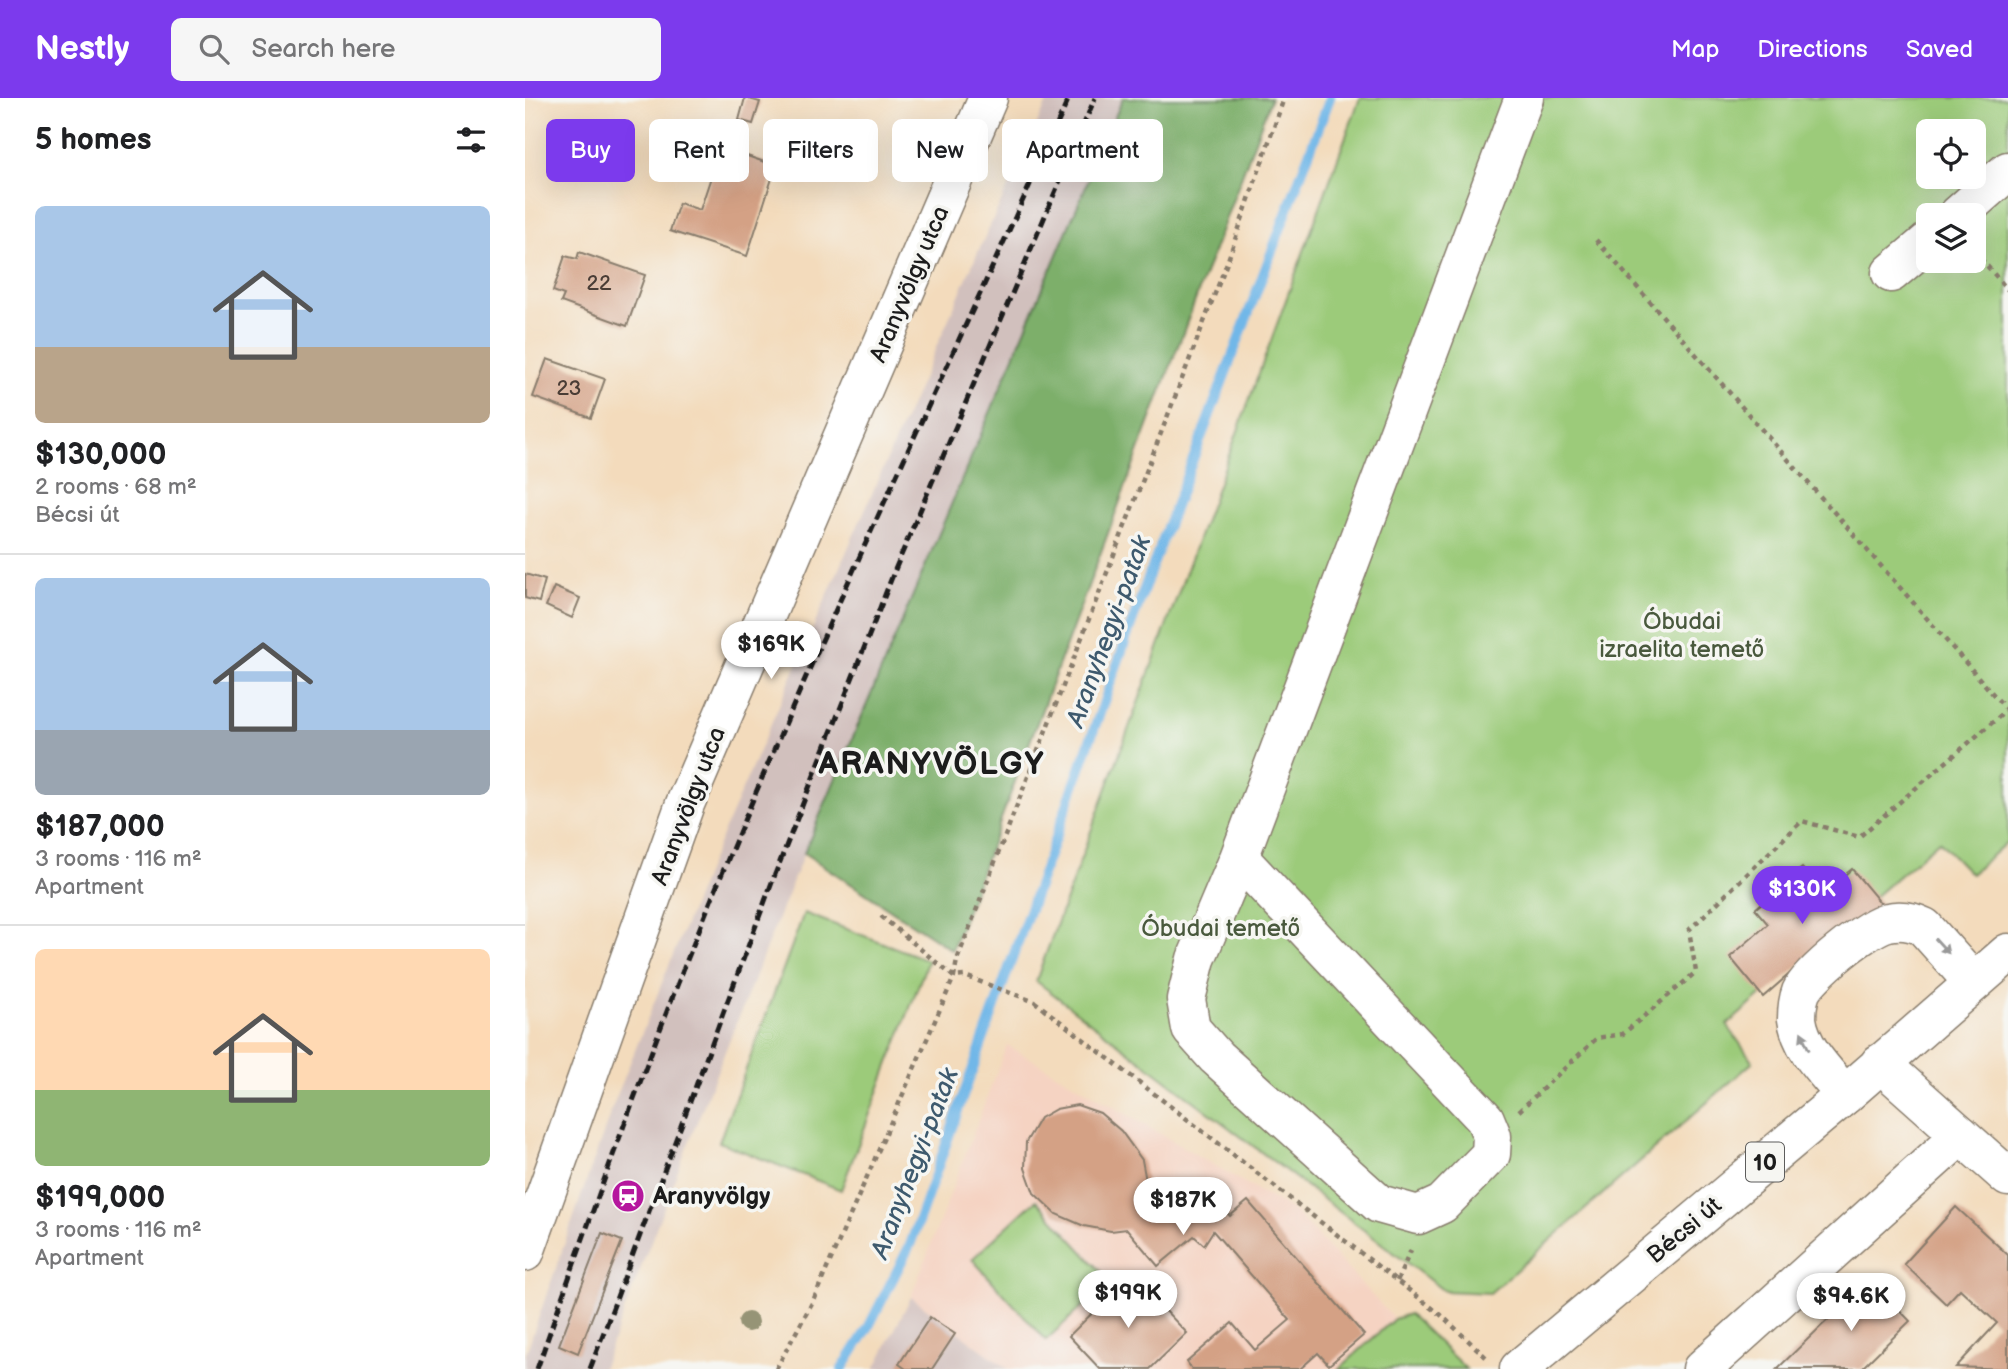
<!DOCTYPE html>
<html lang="en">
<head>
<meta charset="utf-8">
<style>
  :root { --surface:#fff; --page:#f6f6f6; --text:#202124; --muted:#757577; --line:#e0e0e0; --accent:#7c3aed }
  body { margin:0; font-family:"Balsamiq Sans",sans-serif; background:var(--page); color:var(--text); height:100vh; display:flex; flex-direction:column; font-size:26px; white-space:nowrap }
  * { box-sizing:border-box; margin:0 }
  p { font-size:23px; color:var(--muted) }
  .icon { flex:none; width:38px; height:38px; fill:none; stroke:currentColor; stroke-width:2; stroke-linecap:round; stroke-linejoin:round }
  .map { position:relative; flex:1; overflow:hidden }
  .drawer { display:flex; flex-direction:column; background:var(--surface); width:525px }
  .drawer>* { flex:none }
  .top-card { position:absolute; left:21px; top:21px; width:665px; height:63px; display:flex; gap:14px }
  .fabs { position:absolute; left:1391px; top:21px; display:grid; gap:14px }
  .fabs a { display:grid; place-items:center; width:70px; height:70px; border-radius:10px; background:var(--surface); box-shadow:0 7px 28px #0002; font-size:35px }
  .price { position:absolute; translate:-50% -60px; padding:0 16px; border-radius:24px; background:#fff; color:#222; font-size:23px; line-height:46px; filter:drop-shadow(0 2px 4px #0008) }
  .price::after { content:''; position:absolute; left:50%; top:42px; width:21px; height:16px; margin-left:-10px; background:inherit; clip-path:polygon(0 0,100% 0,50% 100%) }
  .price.active { background:var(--accent); color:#fff }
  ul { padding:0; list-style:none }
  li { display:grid; align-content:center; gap:14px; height:371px; padding:0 35px }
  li+li { border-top:2px solid var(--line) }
  li span { display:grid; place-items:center; height:217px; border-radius:10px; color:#555 }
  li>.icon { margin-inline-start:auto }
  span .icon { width:126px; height:126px; fill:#fffc; stroke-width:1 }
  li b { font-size:30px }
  h2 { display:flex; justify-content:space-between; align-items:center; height:84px; padding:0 35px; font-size:30px }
  .chip { padding:0 24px; border-radius:10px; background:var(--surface); box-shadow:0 7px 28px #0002; font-size:24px; line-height:63px }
  .chip.active { background:var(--accent); color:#fff }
  header { display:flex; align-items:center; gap:42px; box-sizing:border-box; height:98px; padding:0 35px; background:var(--accent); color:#fff }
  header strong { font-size:33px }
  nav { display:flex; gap:38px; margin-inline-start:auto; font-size:24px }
  .search { width:490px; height:63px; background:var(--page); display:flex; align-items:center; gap:18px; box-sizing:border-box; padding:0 24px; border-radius:10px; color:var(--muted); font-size:26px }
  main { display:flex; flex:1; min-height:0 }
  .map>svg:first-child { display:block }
  .built { fill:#f5d3c2 }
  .industrial { fill:#d1c0bd }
  .green { fill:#9ccb7a; stroke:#5c744b; stroke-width:2; fill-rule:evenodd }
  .forest { fill:#7daf6a; stroke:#4c6643; stroke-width:2 }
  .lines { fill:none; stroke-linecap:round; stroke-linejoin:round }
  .stream { stroke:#71b7e8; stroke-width:10 }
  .building { fill:#d4a185 }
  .minor-casing { stroke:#887c6c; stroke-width:41 }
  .major-casing { stroke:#887c6c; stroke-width:41 }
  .path { stroke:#887c6c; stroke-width:4.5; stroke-dasharray:5 5; stroke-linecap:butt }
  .minor { stroke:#fff; stroke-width:38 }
  .major { stroke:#fff; stroke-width:38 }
  .rail { stroke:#1c1c1c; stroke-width:5; stroke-dasharray:10 5; stroke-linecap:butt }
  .tree { fill:#969476 }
  .oneway { fill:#999 }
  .labels { text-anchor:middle; stroke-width:7; stroke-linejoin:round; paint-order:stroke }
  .number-label { font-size:21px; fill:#4a3d36 }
  .shield { fill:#f6f6f2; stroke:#5d5d5c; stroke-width:2 }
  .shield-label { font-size:23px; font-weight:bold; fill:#1c1c1c }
  .street-label { font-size:24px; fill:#1c1c1c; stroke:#f6f6f2 }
  .park-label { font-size:24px; fill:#49593d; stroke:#f6f6f2 }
  .poi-label { font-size:24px; font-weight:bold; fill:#1c1c1c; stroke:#f6f6f2; text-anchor:start }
  .water-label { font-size:26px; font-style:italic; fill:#3e5a6e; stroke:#f6f6f2 }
  .district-label { font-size:32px; font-weight:bold; letter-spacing:2px; fill:#1c1c1c; stroke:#f6f6f2 }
</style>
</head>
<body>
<header>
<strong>Nestly</strong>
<div class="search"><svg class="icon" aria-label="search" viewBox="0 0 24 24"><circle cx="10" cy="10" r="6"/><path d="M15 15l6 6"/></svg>Search here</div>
<nav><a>Map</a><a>Directions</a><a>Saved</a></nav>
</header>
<main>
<section class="drawer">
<h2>5 homes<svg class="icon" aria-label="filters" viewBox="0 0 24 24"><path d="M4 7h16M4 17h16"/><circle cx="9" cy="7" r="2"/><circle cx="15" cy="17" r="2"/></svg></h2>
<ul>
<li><span style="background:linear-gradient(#a9c7e8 65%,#b9a48a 0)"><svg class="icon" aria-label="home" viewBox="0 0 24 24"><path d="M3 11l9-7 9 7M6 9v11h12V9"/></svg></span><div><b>$130,000</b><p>2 rooms · 68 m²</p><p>Bécsi út</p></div></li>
<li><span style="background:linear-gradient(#a9c7e8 70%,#9aa5b1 0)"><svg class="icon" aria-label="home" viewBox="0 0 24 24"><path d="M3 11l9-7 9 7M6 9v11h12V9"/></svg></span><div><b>$187,000</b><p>3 rooms · 116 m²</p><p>Apartment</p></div></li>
<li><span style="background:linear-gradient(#ffd9b3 65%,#8fb573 0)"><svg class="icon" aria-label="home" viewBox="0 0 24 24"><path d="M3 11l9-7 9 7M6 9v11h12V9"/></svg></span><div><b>$199,000</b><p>3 rooms · 116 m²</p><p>Apartment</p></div></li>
</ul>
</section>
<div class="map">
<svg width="1483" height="1271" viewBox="0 0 1483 1271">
  <rect width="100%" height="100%" fill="#f6f6f2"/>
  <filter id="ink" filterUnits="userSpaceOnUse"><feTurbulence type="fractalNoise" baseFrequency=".0143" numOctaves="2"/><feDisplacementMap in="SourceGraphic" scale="14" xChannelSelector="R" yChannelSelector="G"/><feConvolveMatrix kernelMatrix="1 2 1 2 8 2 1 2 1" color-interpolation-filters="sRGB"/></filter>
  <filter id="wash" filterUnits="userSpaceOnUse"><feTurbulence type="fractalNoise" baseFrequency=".00686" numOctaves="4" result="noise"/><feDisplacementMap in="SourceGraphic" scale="28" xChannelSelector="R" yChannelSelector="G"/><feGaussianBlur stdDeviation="1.57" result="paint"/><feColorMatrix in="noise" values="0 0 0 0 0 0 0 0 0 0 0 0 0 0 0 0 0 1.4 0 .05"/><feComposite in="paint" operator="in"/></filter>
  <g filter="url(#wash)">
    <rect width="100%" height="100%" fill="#f3dbbc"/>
    <polygon class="built" points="482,947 770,1114 869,1221 814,1271 483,1271 386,1199"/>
    <g class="industrial">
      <polygon points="524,0 598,0 279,755 166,1039 77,1271 0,1271 0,1258 89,1005 184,767 453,154"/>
      <polygon points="386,1199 483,1271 350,1271"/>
    </g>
    <g class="green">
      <path d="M835,0H1483V743L1446,776L1414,743L1202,927L1228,964L965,1195L919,1193L511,883ZM1404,33H1449V79H1404ZM1404,117H1449V163H1404Z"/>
      <polygon points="279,815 403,862 316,1092 194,1044"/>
      <polygon points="511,1102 585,1183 521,1242 447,1161"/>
      <polygon points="884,1216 941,1271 814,1271 869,1221"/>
    </g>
    <polygon class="forest" points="598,0 746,0 427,852 279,755"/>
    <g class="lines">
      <polyline class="stream" points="317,1271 343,1230 385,1147 623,480 805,0"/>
    </g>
    <g id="blocks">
      <g class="building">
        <polygon points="220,0 235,4 228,26 214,22"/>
        <polygon points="196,49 251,68 222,158 145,133 154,105 175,112"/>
        <polygon points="54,154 120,177 102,228 36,204 39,197 28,193 40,158 52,161"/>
        <polygon points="22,261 80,281 66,320 8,299"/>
        <polygon points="0,476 20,482 14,504 0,500"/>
        <polygon points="29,489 55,500 47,520 21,508"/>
        <polygon points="1277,770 1298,795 1327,771 1358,808 1278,864 1238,899 1205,859 1243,826 1230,811"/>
        <polygon points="552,1007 575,1015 596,1033 617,1062 625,1104 663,1102 680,1090 705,1118 723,1103 839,1237 804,1267 793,1255 775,1271 667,1271 662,1264 707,1225 730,1252 765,1222 688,1133 679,1147 669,1138 633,1168 602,1131 586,1133 559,1128 531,1116 509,1095 500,1070 501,1044 515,1020 531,1011"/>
        <polygon points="1431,1109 1483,1157 1483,1271 1431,1269 1472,1225 1435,1191 1421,1206 1379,1166"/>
        <polygon points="77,1135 97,1143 53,1255 34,1247"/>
        <polygon points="606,1177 662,1235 625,1271 575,1271 544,1238"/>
        <polygon points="1345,1181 1385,1223 1336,1271 1252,1271"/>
        <polygon points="405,1219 430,1236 407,1271 381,1271 374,1266"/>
      </g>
    </g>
  </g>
  <g filter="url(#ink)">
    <use href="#blocks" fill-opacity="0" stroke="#887c6c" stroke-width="2"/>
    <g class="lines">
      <defs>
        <g id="minor">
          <polyline points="1433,117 1483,73"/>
          <polyline points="1366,175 1404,143"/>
          <polyline points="714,760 960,1021 967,1038 966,1056 917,1106 893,1117 854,1106 691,959 666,931 661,901 671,861 714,760 999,0"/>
          <polyline points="1355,965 1483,1079"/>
          <path d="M1320,997C1301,974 1276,951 1272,921C1272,912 1273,902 1276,894C1285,875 1343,828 1363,824C1376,821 1387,823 1399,829L1448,884"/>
          <polyline points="0,1154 160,706 463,0"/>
          <polyline points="1177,1271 1436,1037"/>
        </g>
        <polyline id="major" points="994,1271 1320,997 1483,855"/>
      </defs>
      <use href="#minor" class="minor-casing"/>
      <use href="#major" class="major-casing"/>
      <g class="path">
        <polyline points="1071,142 1482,612"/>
        <polyline points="1449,153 1483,192"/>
        <polyline points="356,818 429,879 440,878 510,904 915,1216 963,1261"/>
        <polyline points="994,1013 1072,940 1098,936 1171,874 1164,832 1277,723 1334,739 1483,611"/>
        <polyline points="872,1183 886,1152"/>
        <polyline points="251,1271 287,1205 429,879 432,862 703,162 759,0"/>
      </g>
      <use href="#minor" class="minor"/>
      <use href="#major" class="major"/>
      <g class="rail">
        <path d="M12,1271C70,1105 129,940 196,778C304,515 428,259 544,0"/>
        <polyline points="65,1271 249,779 369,474 570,0"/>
      </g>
    </g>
    <circle class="tree" cx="223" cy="1224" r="10"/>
    <defs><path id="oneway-solid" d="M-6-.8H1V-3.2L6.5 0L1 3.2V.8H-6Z" transform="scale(1.75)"/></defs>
    <g class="oneway">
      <use href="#oneway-solid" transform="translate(1417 848) rotate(48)"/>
      <use href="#oneway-solid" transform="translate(1280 943) rotate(-114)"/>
    </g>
  </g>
  <defs>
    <symbol id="station-disc" viewBox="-11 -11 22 22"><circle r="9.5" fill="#b5179e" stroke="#f6f6f2"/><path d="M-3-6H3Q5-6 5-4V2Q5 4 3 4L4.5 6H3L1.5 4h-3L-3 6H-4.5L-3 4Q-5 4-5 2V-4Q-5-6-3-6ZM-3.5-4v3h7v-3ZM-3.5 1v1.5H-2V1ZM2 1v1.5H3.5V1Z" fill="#fff"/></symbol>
  </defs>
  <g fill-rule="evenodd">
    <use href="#station-disc" x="84" y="1079" width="38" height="38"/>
  </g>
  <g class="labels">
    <g class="number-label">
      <text x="74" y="192">22</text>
      <text x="44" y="297">23</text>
    </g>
    <rect class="shield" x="1221" y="1044.5" width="38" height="39" rx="5"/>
    <g class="shield-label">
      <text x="1240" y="1072">10</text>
    </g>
    <g class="street-label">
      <text transform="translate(384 186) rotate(-67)" y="8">Aranyvölgy utca</text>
      <text transform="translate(163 708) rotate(-69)" y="8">Aranyvölgy utca</text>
      <text transform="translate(1159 1132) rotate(-40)" y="8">Bécsi út</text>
    </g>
    <g class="park-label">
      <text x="1157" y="531">Óbudai<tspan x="1157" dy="28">izraelita temető</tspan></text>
      <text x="696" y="838">Óbudai temető</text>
    </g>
    <g class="poi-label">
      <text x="128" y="1106">Aranyvölgy</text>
    </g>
    <g class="water-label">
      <text transform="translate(583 533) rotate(-70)" y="9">Aranyhegyi-patak</text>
      <text transform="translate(389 1065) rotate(-69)" y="9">Aranyhegyi-patak</text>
    </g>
    <g class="district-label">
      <text x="407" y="676">ARANYVÖLGY</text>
    </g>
  </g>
</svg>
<div class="fabs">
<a><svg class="icon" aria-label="locate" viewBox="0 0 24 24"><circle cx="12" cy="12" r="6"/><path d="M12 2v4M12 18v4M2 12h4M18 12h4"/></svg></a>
<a><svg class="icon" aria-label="layers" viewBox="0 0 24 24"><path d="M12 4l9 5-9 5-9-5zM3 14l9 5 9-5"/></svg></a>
</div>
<b class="price" style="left:246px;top:583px">$169K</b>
<b class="price active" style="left:1277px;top:828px">$130K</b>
<b class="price" style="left:658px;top:1139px">$187K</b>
<b class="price" style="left:603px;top:1232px">$199K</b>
<b class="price" style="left:1326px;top:1235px">$94.6K</b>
<div class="top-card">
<a class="chip active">Buy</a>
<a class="chip">Rent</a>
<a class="chip">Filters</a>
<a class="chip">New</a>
<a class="chip">Apartment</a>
</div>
</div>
</main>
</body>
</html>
